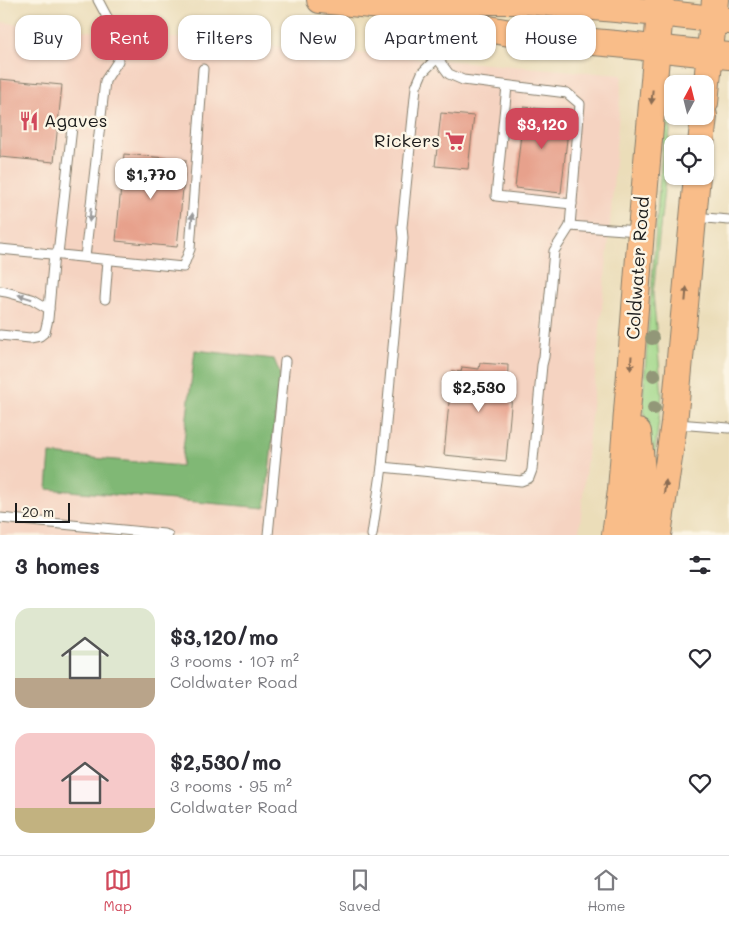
<!DOCTYPE html>
<html lang="en">
<head>
<meta charset="utf-8">
<style>
  :root { --surface:#fff; --page:#f2f2f3; --text:#2b2b33; --muted:#7c7c81; --line:#e1e1e2; --accent:#d1495b }
  body { margin:0; font-family:Mali,sans-serif; background:var(--page); color:var(--text); height:100vh; display:flex; flex-direction:column; font-size:19px; white-space:nowrap }
  * { box-sizing:border-box; margin:0 }
  p { font-size:16px; color:var(--muted) }
  .icon { flex:none; width:28px; height:28px; fill:none; stroke:currentColor; stroke-width:2; stroke-linecap:round; stroke-linejoin:round }
  .map { position:relative; height:535px; overflow:hidden }
  .details { display:flex; flex-direction:column; background:var(--surface); flex:1 }
  .details>* { flex:none }
  .hud { position:absolute; left:15px; top:15px; width:700px; height:45px; display:flex; gap:10px }
  .needle { width:32px; rotate:7deg }
  .tools { position:absolute; left:664px; top:75px; display:grid; gap:10px }
  .tools a { display:grid; place-items:center; width:50px; height:50px; border-radius:10px; background:var(--surface); box-shadow:0 1px 4px #0004; font-size:25px }
  .scale { position:absolute; left:15px; bottom:12px; width:55px; box-sizing:border-box; padding-left:5px; border:2px solid #1c1c1c; border-top:0; font-size:14px; line-height:18px; white-space:nowrap; color:#1c1c1c; -webkit-text-stroke:4px #fcf5e5; paint-order:stroke }
  .price { position:absolute; translate:-50% -42px; padding:0 11px; border-radius:10px; background:#fff; color:#222; font-size:16px; line-height:32px; filter:drop-shadow(0 1px 2px #0008) }
  .price::after { content:''; position:absolute; left:50%; top:30px; width:15px; height:11px; margin-left:-8px; background:inherit; clip-path:polygon(0 0,100% 0,50% 100%) }
  .price.on { background:var(--accent); color:#fff }
  ul { padding:0; list-style:none }
  li { display:flex; align-items:center; gap:15px; height:125px; padding:0 15px }
  li span { display:grid; place-items:center; flex:none; width:140px; height:100px; border-radius:15px; color:#555 }
  li>.icon { margin-inline-start:auto }
  span .icon { width:60px; height:60px; fill:#fffc; stroke-width:1 }
  li b { font-size:21px }
  h2 { display:flex; justify-content:space-between; align-items:center; height:60px; padding:0 15px; font-size:21px }
  .pill { padding:0 18px; border-radius:15px; background:var(--surface); box-shadow:0 1px 4px #0004; font-size:18px; line-height:45px }
  .pill.on { background:var(--accent); color:#fff }
  .menu { display:flex; justify-content:space-around; align-items:center; height:70px; border-top:1px solid var(--line); background:var(--surface); font-size:14px; color:var(--muted) }
  .menu a { display:grid; justify-items:center; gap:2px }
  .menu .on { color:var(--accent) }
  .map>svg:first-child { display:block }
  .built { fill:#f5d3c1 }
  .green { fill:#a0d789; stroke:#5e7a52 }
  .forest { fill:#80b875; stroke:#4e6a48 }
  .building { fill:#e7a18c }
  .lines { fill:none; stroke-linecap:round; stroke-linejoin:round }
  .lane-casing { stroke:#847c6a; stroke-width:11 }
  .primary-casing { stroke:#847c6a; stroke-width:28 }
  .lane { stroke:#fff; stroke-width:9 }
  .primary { stroke:#f9bd89; stroke-width:26 }
  .tree { fill:#929778 }
  .oneway { fill:#8a6c52 }
  .oneway2 { fill:#999 }
  .labels { text-anchor:middle; stroke-width:5; stroke-linejoin:round; paint-order:stroke }
  .poi-label { font-size:18px; fill:#1c1c1c; stroke:#fcf5e5; text-anchor:start }
  .street-label { font-size:18px; fill:#1c1c1c; stroke:#fcf5e5 }
</style>
</head>
<body>
<div class="map">
<svg width="729" height="535" viewBox="0 0 729 535">
  <rect width="100%" height="100%" fill="#fcf5e5"/>
  <filter id="ink" filterUnits="userSpaceOnUse"><feTurbulence type="fractalNoise" baseFrequency=".02" numOctaves="2"/><feDisplacementMap in="SourceGraphic" scale="10" xChannelSelector="R" yChannelSelector="G"/><feConvolveMatrix kernelMatrix="1 2 1 2 8 2 1 2 1" color-interpolation-filters="sRGB"/></filter>
  <filter id="wash" filterUnits="userSpaceOnUse"><feTurbulence type="fractalNoise" baseFrequency=".0096" numOctaves="4" result="noise"/><feDisplacementMap in="SourceGraphic" scale="20" xChannelSelector="R" yChannelSelector="G"/><feGaussianBlur stdDeviation="1.12" result="paint"/><feColorMatrix in="noise" values="0 0 0 0 0 0 0 0 0 0 0 0 0 0 0 0 0 1.4 0 .05"/><feComposite in="paint" operator="in"/></filter>
  <g filter="url(#wash)">
    <rect width="100%" height="100%" fill="#ebddb9"/>
    <polygon class="built" points="0,22 101,32 622,75 608,249 579,535 0,535"/>
    <polygon class="green" points="671,87 672,87 672,112 653,294 662,395 652,475 649,475 643,396 667,88"/>
    <polygon class="forest" points="195,350 274,359 280,374 265,508 47,489 50,454 181,466"/>
    <g id="blocks">
      <g class="building">
        <polygon points="0,79 62,85 54,162 0,157"/>
        <polygon points="524,107 570,112 561,193 515,188"/>
        <polygon points="441,113 474,116 468,169 435,166"/>
        <polygon points="124,154 186,160 177,247 116,241"/>
        <polygon points="480,363 508,365 507,394 512,395 506,461 444,455 452,371 461,372 462,367 479,369"/>
      </g>
    </g>
  </g>
  <g filter="url(#ink)">
    <use href="#blocks" fill-opacity="0" stroke="#847c6a" stroke-width="1"/>
    <g class="lines">
      <defs>
        <g id="lane">
          <polyline points="437,58 449,74 463,80 567,93 580,104 570,226"/>
          <polyline points="507,86 496,196 572,204"/>
          <polyline points="694,217 729,220"/>
          <polyline points="0,249 183,267 190,249 203,69"/>
          <polyline points="58,254 72,127"/>
          <polyline points="85,257 105,81 118,61 116,34 98,0"/>
          <polyline points="0,291 6,292 32,299 49,309"/>
          <polyline points="105,299 108,260"/>
          <polyline points="0,335 30,338 40,336 45,332 48,319 54,254"/>
          <polyline points="677,424 729,428"/>
          <polyline points="382,467 521,481 529,478 532,470 542,365 544,357 554,251 570,226 638,231"/>
          <polyline points="0,518 164,534 168,535"/>
          <polyline points="268,535 285,361"/>
          <polyline points="372,535 382,467 403,238 402,227 416,87 422,73 437,58 441,15"/>
        </g>
        <g id="primary">
          <polyline points="320,0 442,12 473,26 525,36 616,44 729,56"/>
          <polyline points="442,12 476,1 527,1 660,13 729,21"/>
          <polyline points="705,103 715,0"/>
          <polyline points="701,144 704,116"/>
          <polyline points="638,432 644,491 638,535"/>
          <polyline points="615,535 621,490 641,231 661,0"/>
          <polyline points="658,535 674,423 697,176"/>
        </g>
      </defs>
      <use href="#lane" class="lane-casing"/>
      <use href="#primary" class="primary-casing"/>
      <use href="#lane" class="lane"/>
      <use href="#primary" class="primary"/>
    </g>
    <g class="tree">
      <circle cx="652" cy="338" r="7"/>
      <circle cx="654" cy="375" r="7"/>
      <circle cx="654" cy="408" r="7"/>
    </g>
    <defs><path id="oneway-solid" d="M-6-.8H1V-3.2L6.5 0L1 3.2V.8H-6Z" transform="scale(1.25)"/></defs>
    <g class="oneway">
      <use href="#oneway-solid" transform="translate(652 97) rotate(95)"/>
      <use href="#oneway-solid" transform="translate(686 294) rotate(-85)"/>
      <use href="#oneway-solid" transform="translate(631 363) rotate(94)"/>
      <use href="#oneway-solid" transform="translate(665 487) rotate(-82)"/>
    </g>
    <g class="oneway2">
      <use href="#oneway-solid" transform="translate(90 215) rotate(96)"/>
      <use href="#oneway-solid" transform="translate(192 220) rotate(-86)"/>
      <use href="#oneway-solid" transform="translate(25 297) rotate(-163)"/>
    </g>
  </g>
  <defs>
    <symbol id="restaurant-bare" viewBox="-9 -9 18 18"><path d="M-5-6h1v4h1v-4h1v4h1v-4h1v5L-1.5 .5V6h-2V.5L-5-1ZM5-6V6H3V1.5H1.5Q1.5-4 5-6Z" fill="#d1495b" stroke="#fcf5e5" stroke-width="2.5" paint-order="stroke"/></symbol>
    <symbol id="supermarket-bare" viewBox="-9 -9 18 18"><path d="M-6-5.5h2.5l.6 2H6L4.5 2H-2.5L-4.4-4H-6ZM-1.5 3.2a1.3 1.3 0 1 0 .1 0ZM3 3.2a1.3 1.3 0 1 0 .1 0Z" fill="#d1495b" stroke="#fcf5e5" stroke-width="2.5" paint-order="stroke"/></symbol>
  </defs>
  <g fill-rule="evenodd">
    <use href="#restaurant-bare" x="15" y="107" width="28" height="28"/>
    <use href="#supermarket-bare" x="441" y="127" width="28" height="28"/>
  </g>
  <g class="labels">
    <g class="poi-label">
      <text x="44" y="127">Agaves</text>
      <text x="440" y="147" text-anchor="end">Rickers</text>
    </g>
    <g class="street-label">
      <text transform="translate(638 268) rotate(-86)" y="6">Coldwater Road</text>
    </g>
  </g>
</svg>
<div class="tools">
<a><svg class="needle" viewBox="-14 -14 28 28"><path d="M0-13l5 13h-10z" fill="#e53935"/><path d="M0 13l5-13h-10z" fill="#7c7c81"/></svg></a>
<a><svg class="icon" aria-label="locate" viewBox="0 0 24 24"><circle cx="12" cy="12" r="6"/><path d="M12 2v4M12 18v4M2 12h4M18 12h4"/></svg></a>
</div>
<div class="scale">20 m</div>
<b class="price on" style="left:542px;top:150px">$3,120</b>
<b class="price" style="left:151px;top:200px">$1,770</b>
<b class="price" style="left:479px;top:413px">$2,530</b>
<div class="hud">
<a class="pill">Buy</a>
<a class="pill on">Rent</a>
<a class="pill">Filters</a>
<a class="pill">New</a>
<a class="pill">Apartment</a>
<a class="pill">House</a>
</div>
</div>
<section class="details">
<h2>3 homes<svg class="icon" aria-label="filters" viewBox="0 0 24 24"><path d="M4 7h16M4 17h16"/><circle cx="9" cy="7" r="2"/><circle cx="15" cy="17" r="2"/></svg></h2>
<ul>
<li><span style="background:linear-gradient(#dfe7d0 70%,#b9a48a 0)"><svg class="icon" aria-label="home" viewBox="0 0 24 24"><path d="M3 11l9-7 9 7M6 9v11h12V9"/></svg></span><div><b>$3,120/mo</b><p>3 rooms · 107 m²</p><p>Coldwater Road</p></div><svg class="icon" aria-label="heart" viewBox="0 0 24 24"><path d="M12 20l-8-8c-3-5 5-10 8-4 3-6 11-1 8 4z"/></svg></li>
<li><span style="background:linear-gradient(#f6c9c9 75%,#c2b280 0)"><svg class="icon" aria-label="home" viewBox="0 0 24 24"><path d="M3 11l9-7 9 7M6 9v11h12V9"/></svg></span><div><b>$2,530/mo</b><p>3 rooms · 95 m²</p><p>Coldwater Road</p></div><svg class="icon" aria-label="heart" viewBox="0 0 24 24"><path d="M12 20l-8-8c-3-5 5-10 8-4 3-6 11-1 8 4z"/></svg></li>
</ul>
</section>
<nav class="menu">
<a class="on"><svg class="icon" aria-label="map" viewBox="0 0 24 24"><path d="M3 6l6-2 6 2 6-2v14l-6 2-6-2-6 2zM9 4v14M15 6v14"/></svg>Map</a>
<a><svg class="icon" aria-label="saved" viewBox="0 0 24 24"><path d="M7 4h10v16l-5-4-5 4z"/></svg>Saved</a>
<a><svg class="icon" aria-label="home" viewBox="0 0 24 24"><path d="M3 11l9-7 9 7M6 9v11h12V9"/></svg>Home</a>
</nav>
</body>
</html>
